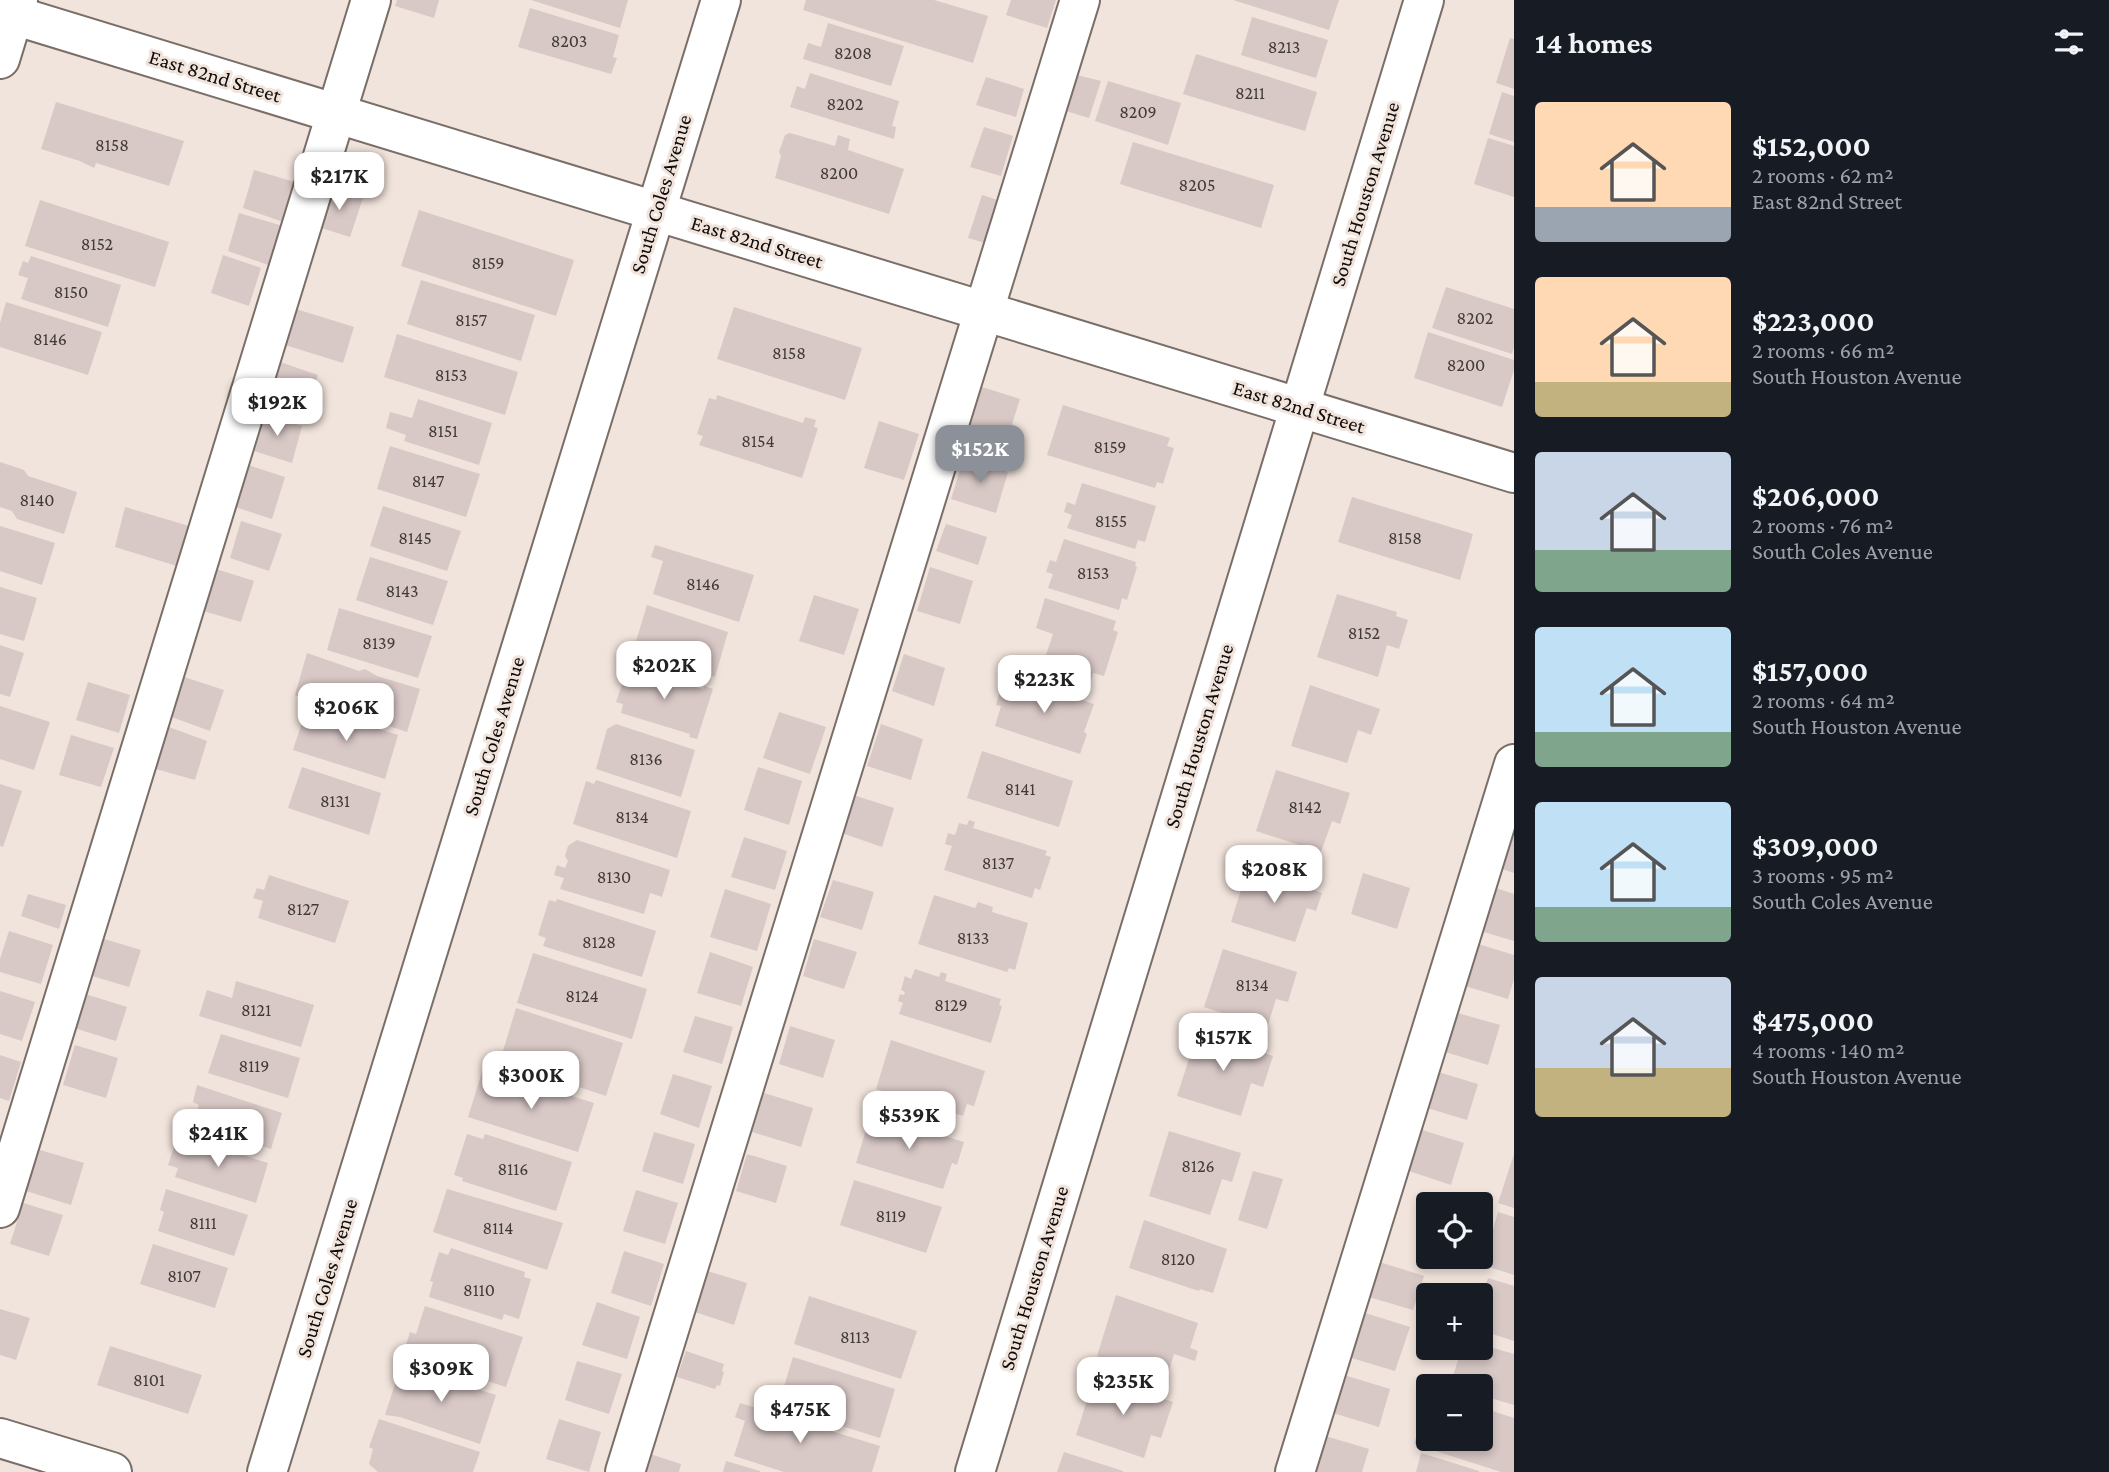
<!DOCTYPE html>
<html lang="en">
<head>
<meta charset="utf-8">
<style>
  :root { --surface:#171b24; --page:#20242c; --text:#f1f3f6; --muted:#9ea1a6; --accent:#8c9099 }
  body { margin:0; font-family:"Crimson Pro",serif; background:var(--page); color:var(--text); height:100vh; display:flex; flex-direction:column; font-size:26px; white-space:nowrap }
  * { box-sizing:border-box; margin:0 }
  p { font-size:23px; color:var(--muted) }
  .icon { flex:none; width:38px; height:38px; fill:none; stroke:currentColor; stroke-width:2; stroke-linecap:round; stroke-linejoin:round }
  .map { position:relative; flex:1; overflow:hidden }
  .drawer { display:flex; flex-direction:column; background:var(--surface); width:595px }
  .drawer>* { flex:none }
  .buttons { position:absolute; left:1416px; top:1192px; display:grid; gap:14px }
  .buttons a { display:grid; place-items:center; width:77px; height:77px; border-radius:7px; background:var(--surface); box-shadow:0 4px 10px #0003; font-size:35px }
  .price { position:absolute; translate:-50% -60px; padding:0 16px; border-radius:14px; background:#fff; color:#222; font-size:23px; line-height:46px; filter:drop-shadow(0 2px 4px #0008) }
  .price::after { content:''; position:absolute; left:50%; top:42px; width:21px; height:16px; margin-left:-10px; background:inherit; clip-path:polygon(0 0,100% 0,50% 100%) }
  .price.current { background:var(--accent); color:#fff }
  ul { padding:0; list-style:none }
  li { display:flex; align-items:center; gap:21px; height:175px; padding:0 21px }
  li span { display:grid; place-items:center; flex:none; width:196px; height:140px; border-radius:7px; color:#555 }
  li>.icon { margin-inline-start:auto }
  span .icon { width:84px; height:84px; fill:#fffc; stroke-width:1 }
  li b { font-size:30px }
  h2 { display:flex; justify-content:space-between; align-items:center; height:84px; padding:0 21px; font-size:30px }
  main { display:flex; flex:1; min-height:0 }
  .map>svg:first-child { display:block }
  .building { fill:#d8c8c6 }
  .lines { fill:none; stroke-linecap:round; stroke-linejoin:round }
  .minor-casing { stroke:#7a6f68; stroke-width:42 }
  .minor { stroke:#fff; stroke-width:38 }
  .labels { text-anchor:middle; stroke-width:6; stroke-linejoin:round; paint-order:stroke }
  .number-label { font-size:18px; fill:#413a38 }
  .street-label { font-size:21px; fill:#0f0b09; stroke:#f1e4dc }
</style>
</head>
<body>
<main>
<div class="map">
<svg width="1514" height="1472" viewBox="0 0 1514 1472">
  <rect width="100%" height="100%" fill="#f1e4dc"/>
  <g class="building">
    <polygon points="397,0 439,0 434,18 395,6"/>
    <polygon points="531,0 628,0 620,28"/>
    <polygon points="806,0 934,0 988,16 973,63 803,10"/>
    <polygon points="1011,0 1056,0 1047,28 1006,15"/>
    <polygon points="1233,0 1339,0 1329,30"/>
    <polygon points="530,8 619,35 613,57 617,58 611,74 518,47"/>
    <polygon points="1252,17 1328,40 1316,78 1241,55"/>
    <polygon points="828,23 904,46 891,86 803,59 808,43 821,47"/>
    <polygon points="1510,38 1514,39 1514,89 1496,83"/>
    <polygon points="1196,54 1317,92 1305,131 1183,94"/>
    <polygon points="810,73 899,101 892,126 896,127 894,139 790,107 797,86 805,89"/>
    <polygon points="1077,75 1101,81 1089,118 1066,111"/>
    <polygon points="986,77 1024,89 1016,117 976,105"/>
    <polygon points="1108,81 1181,103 1168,145 1095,121"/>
    <polygon points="1502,92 1514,96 1514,142 1489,134"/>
    <polygon points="56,102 184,141 169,186 96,163 94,168 80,161 41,149"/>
    <polygon points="984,127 1013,136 1001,176 970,167"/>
    <polygon points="790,133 835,146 838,135 850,139 848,150 904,169 889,214 775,178 781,156 779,152 785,135"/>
    <polygon points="1488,138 1514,146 1514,197 1474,184"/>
    <polygon points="1133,142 1274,185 1261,228 1120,184"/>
    <polygon points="254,170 298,183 286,223 243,208"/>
    <polygon points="328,187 363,198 350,237 315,226"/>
    <polygon points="982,195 1004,202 992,245 968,238"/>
    <polygon points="40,200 169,242 155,287 25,246"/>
    <polygon points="419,210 574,260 556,316 401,266"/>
    <polygon points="239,213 283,226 271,266 228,251"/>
    <polygon points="223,255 261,268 249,306 211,293"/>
    <polygon points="31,256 121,285 108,327 21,299 28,278 18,275 23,261 28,263"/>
    <polygon points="421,280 535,315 521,361 407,324"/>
    <polygon points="1446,287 1514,309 1514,347 1512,354 1432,328"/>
    <polygon points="6,302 102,332 88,375 0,347 0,323"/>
    <polygon points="734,307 862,348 845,400 717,359"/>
    <polygon points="296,309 354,327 343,363 285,345"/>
    <polygon points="1428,332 1514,360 1514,370 1502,407 1414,378"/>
    <polygon points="397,334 518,372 505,415 384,377"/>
    <polygon points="280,362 318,375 307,410 268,398"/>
    <polygon points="982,387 1020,399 1006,443 969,430"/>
    <polygon points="717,395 803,423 805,417 816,420 814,427 818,428 802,478 699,445 703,436 697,434 709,398 716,400"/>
    <polygon points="418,399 492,423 479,465 404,441 406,435 386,428 390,412 412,418"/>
    <polygon points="1063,405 1170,438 1167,446 1174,448 1163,484 1157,482 1155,488 1047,455"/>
    <polygon points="262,414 302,426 292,463 251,450"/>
    <polygon points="879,421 919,434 904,480 864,468"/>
    <polygon points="390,446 480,474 466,517 377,489"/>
    <polygon points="964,457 1008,472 996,513 951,499"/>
    <polygon points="0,462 24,470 28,476 77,492 64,534 17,519 12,511 0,507"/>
    <polygon points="245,464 285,477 272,519 232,506"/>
    <polygon points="1082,483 1156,506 1145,542 1138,540 1135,549 1067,528 1072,515 1064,512 1067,502 1075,505"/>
    <polygon points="1352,497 1473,534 1460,580 1338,542"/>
    <polygon points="383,506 461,531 447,571 370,546"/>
    <polygon points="125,507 189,526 177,566 115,547"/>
    <polygon points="241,521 282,534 269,571 230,558"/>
    <polygon points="946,524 987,537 978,565 936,551"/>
    <polygon points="0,526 55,543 42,585 0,571"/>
    <polygon points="1064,539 1136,562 1135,566 1137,567 1127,600 1122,598 1119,610 1048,588 1053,574 1046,572 1050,560 1056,562"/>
    <polygon points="655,545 754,575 739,622 653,594 663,561 651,557"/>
    <polygon points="370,557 448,581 433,625 356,600"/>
    <polygon points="930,567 973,581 960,624 917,611"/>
    <polygon points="213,568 254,581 241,622 200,610"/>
    <polygon points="0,587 37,598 24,641 0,634"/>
    <polygon points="1337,594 1397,612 1396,616 1408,620 1399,649 1387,645 1378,677 1317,657"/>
    <polygon points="814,595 859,609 844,655 799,641"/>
    <polygon points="1045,598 1116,621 1113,630 1118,632 1104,676 1093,673 1091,680 1043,664 1053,634 1036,628"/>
    <polygon points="647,605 728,632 715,677 633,651"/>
    <polygon points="339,608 432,636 418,678 327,650"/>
    <polygon points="0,645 24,653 10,697 0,694"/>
    <polygon points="307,653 359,671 365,669 377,676 420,689 407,732 295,695"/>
    <polygon points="904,654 945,668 934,706 892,691"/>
    <polygon points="628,666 703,689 704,686 713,689 697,739 689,737 690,734 621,713 623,704 616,702"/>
    <polygon points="178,675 224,690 210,731 166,715"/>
    <polygon points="1011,677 1094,704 1084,732 1087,734 1080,754 995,726 1001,706 996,705 1000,691 1006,693"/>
    <polygon points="88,682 130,695 119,733 76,720"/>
    <polygon points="1310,685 1380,709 1371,735 1358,730 1347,763 1291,746"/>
    <polygon points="0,706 50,722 34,770 0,759"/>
    <polygon points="307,707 398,735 385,779 293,750"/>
    <polygon points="779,712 826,727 810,774 763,758"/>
    <polygon points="616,724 695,750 681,797 596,769 607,729"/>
    <polygon points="881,724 923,739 911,780 867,766"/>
    <polygon points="169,727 207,741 195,780 156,769"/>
    <polygon points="71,735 114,748 101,787 59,775"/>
    <polygon points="982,751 1073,781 1059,827 967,798"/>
    <polygon points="302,767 381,793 369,835 288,808"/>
    <polygon points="758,767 802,781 789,825 744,810"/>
    <polygon points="1276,770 1350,793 1340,824 1332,821 1321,852 1256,831"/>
    <polygon points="596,780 691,811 677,858 573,824 586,781 594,784"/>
    <polygon points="0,784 22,791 3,847 0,846"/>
    <polygon points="850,794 894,808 882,847 839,832"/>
    <polygon points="969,820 975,822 973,828 1047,851 1045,855 1051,857 1040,890 1035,888 1032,898 944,870 952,846 945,844 948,833 955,835 959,823 967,825"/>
    <polygon points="1514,824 1514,873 1499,868"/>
    <polygon points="744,837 787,851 775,890 731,877"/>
    <polygon points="577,840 670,870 662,897 650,893 644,914 560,889 564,878 554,875 557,865 565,868 568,861 565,856 568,846"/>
    <polygon points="1248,867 1322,893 1316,911 1307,908 1295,942 1231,922"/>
    <polygon points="1363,873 1410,888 1397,929 1351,914"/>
    <polygon points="269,875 349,901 335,943 258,918 263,901 253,898 257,888 264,890"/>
    <polygon points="833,880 874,892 862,930 820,917"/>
    <polygon points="1490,886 1514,894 1514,941 1477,930"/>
    <polygon points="725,889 771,904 757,951 710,937"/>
    <polygon points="28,894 66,905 59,929 21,916"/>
    <polygon points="934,895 975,908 978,902 993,907 992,912 1028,923 1015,970 1009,968 1007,972 918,944"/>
    <polygon points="557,899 656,931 642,977 543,946 546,938 538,935 549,900 556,902"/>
    <polygon points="9,931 53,945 41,984 0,972 0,959"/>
    <polygon points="101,938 141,950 129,987 89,975"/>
    <polygon points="814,939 857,952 844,989 803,976"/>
    <polygon points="1478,944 1514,955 1514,979 1508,999 1465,986"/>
    <polygon points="1223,949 1297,972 1288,1002 1276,999 1267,1028 1204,1007"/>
    <polygon points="710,952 753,967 741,1006 697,993"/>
    <polygon points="533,953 647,989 632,1039 517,1003"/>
    <polygon points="915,969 939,977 941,972 947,974 945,981 1001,999 999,1005 1002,1006 991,1043 899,1014 903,1003 898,1001 900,994 904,995 905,992 901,990 905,976 911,979"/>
    <polygon points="236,981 314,1005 301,1047 199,1016 207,990 232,998"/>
    <polygon points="0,991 35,1002 22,1041 0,1034"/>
    <polygon points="82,993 127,1007 116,1041 71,1027"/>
    <polygon points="516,1008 623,1043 606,1096 500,1061"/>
    <polygon points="1454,1012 1500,1025 1488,1065 1442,1051"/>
    <polygon points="695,1016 733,1027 722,1064 683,1052"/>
    <polygon points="790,1026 835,1040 823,1078 779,1064"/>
    <polygon points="1198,1031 1273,1056 1263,1087 1251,1083 1241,1116 1177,1096"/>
    <polygon points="221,1034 300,1058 288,1098 208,1073"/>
    <polygon points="891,1040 985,1071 974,1106 967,1104 963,1116 876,1089"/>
    <polygon points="75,1045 118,1058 106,1098 63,1085"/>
    <polygon points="0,1055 21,1062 9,1101 0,1098"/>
    <polygon points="482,1072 501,1078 502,1074 594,1103 578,1152 468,1117"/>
    <polygon points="1438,1072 1478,1084 1467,1120 1427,1108"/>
    <polygon points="673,1074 712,1086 699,1128 660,1114"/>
    <polygon points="197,1085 282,1113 271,1149 193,1124 199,1105 193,1102"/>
    <polygon points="764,1093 813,1108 801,1147 752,1132"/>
    <polygon points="871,1113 964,1142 957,1165 952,1163 943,1189 856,1163"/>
    <polygon points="1419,1129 1464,1143 1451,1185 1406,1170"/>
    <polygon points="1169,1131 1241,1153 1232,1182 1222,1179 1210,1215 1149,1196"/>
    <polygon points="654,1132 695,1144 683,1184 642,1171"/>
    <polygon points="467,1134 483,1139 485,1134 572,1162 556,1211 462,1181 463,1178 454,1175"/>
    <polygon points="178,1135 268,1163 256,1203 175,1177 178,1168 168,1165"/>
    <polygon points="40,1150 84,1163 71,1205 26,1191"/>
    <polygon points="747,1154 787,1166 776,1203 736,1191"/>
    <polygon points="1514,1154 1514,1208 1498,1203"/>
    <polygon points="1253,1171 1283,1179 1267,1229 1238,1220"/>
    <polygon points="854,1180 942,1207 926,1253 840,1225"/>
    <polygon points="166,1189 248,1215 234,1256 158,1231 164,1212 160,1210"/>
    <polygon points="447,1189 563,1223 547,1270 433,1232"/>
    <polygon points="636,1190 678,1203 665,1244 623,1231"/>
    <polygon points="23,1203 63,1215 49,1256 10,1244"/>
    <polygon points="1498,1212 1514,1217 1514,1275 1483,1265"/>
    <polygon points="1144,1220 1227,1249 1213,1293 1200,1289 1199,1291 1129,1268"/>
    <polygon points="153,1244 228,1268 215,1308 140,1284"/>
    <polygon points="451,1248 525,1272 524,1277 531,1279 519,1319 504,1314 502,1320 429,1297 433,1282 430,1281 439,1252 448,1255"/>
    <polygon points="624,1251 664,1264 651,1306 611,1293"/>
    <polygon points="1373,1260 1424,1276 1413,1310 1362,1295"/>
    <polygon points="704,1270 747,1283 734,1325 692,1311"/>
    <polygon points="1488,1278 1514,1286 1514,1341 1480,1330 1480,1301"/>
    <polygon points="1116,1295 1198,1323 1190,1348 1198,1351 1195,1361 1174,1354 1167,1377 1097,1356"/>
    <polygon points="809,1296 917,1331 901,1379 794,1344"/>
    <polygon points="597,1302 640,1317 627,1359 582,1345"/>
    <polygon points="425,1306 523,1337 506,1387 403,1355 410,1332 416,1334"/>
    <polygon points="0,1309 30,1318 16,1360 0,1355"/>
    <polygon points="1362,1312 1410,1327 1395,1371 1348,1357"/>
    <polygon points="1480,1344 1514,1354 1514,1405 1480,1395 1480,1386 1450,1385 1462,1348 1480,1348"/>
    <polygon points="110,1346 202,1375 188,1414 97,1385"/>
    <polygon points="686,1351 724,1364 722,1371 724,1372 720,1386 717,1385 715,1389 677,1377"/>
    <polygon points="793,1357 895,1389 880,1438 778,1406"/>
    <polygon points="577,1361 622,1374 609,1414 565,1400"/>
    <polygon points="402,1362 411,1365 410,1368 496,1395 480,1444 400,1417 385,1415"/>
    <polygon points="1095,1375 1173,1402 1161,1438 1151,1435 1144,1458 1076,1435"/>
    <polygon points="1344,1375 1390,1389 1379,1427 1333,1413"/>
    <polygon points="1427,1400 1428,1438 1480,1438 1480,1407 1514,1418 1514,1472 1501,1472 1414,1444"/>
    <polygon points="740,1403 880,1446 872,1472 784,1472 734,1456 745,1421 735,1417"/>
    <polygon points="379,1419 480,1452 473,1472 378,1472 369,1464 373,1449 369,1447"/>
    <polygon points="559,1419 601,1432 589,1472 546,1459"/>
    <polygon points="1322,1435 1369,1449 1362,1472 1310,1472"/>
    <polygon points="1064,1452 1123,1471 1123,1472 1057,1472"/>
    <polygon points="1421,1453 1479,1471 1479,1472 1416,1472"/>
    <polygon points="650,1454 681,1464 679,1472 643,1472"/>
    <polygon points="726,1461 760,1471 760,1472 723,1472"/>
  </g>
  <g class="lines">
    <defs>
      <g id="minor">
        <polyline points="0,11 1514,473"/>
        <polyline points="0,59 18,0"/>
        <polyline points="0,1208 371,0"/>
        <polyline points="0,1438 112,1472"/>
        <polyline points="267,1472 721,0"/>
        <polyline points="625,1472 1080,0"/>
        <polyline points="975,1472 1424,0"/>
        <polyline points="1295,1472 1514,764"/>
      </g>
    </defs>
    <use href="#minor" class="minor-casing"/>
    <use href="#minor" class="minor"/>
  </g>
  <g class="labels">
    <g class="number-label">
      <text x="569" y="47">8203</text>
      <text x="1284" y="53">8213</text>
      <text x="853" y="59">8208</text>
      <text x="1250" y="99">8211</text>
      <text x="845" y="110">8202</text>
      <text x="1138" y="118">8209</text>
      <text x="112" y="151">8158</text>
      <text x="839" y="179">8200</text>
      <text x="1197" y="191">8205</text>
      <text x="97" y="250">8152</text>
      <text x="488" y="269">8159</text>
      <text x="71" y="298">8150</text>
      <text x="1475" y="324">8202</text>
      <text x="471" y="326">8157</text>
      <text x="50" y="345">8146</text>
      <text x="789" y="359">8158</text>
      <text x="1466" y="371">8200</text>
      <text x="451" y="381">8153</text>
      <text x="443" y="437">8151</text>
      <text x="758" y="447">8154</text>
      <text x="1110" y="453">8159</text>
      <text x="428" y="487">8147</text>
      <text x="37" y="506">8140</text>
      <text x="1111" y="527">8155</text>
      <text x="415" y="544">8145</text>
      <text x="1405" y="544">8158</text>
      <text x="1093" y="579">8153</text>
      <text x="703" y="590">8146</text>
      <text x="402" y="597">8143</text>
      <text x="1364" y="639">8152</text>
      <text x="379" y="649">8139</text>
      <text x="646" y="765">8136</text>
      <text x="1020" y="795">8141</text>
      <text x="335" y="807">8131</text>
      <text x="1305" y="813">8142</text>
      <text x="632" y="823">8134</text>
      <text x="998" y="869">8137</text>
      <text x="614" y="883">8130</text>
      <text x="303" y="915">8127</text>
      <text x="973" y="944">8133</text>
      <text x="599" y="948">8128</text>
      <text x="1252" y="991">8134</text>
      <text x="582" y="1002">8124</text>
      <text x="951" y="1011">8129</text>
      <text x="256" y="1016">8121</text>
      <text x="254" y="1072">8119</text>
      <text x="1198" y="1172">8126</text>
      <text x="513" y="1175">8116</text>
      <text x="891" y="1222">8119</text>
      <text x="203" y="1229">8111</text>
      <text x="498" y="1234">8114</text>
      <text x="1178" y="1265">8120</text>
      <text x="184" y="1282">8107</text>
      <text x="479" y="1296">8110</text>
      <text x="855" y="1343">8113</text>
      <text x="149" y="1386">8101</text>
    </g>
    <g class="street-label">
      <text transform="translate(215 76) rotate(17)" y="7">East 82nd Street</text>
      <text transform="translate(661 194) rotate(-73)" y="7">South Coles Avenue</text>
      <text transform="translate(1365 194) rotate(-73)" y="7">South Houston Avenue</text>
      <text transform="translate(757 242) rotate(17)" y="7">East 82nd Street</text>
      <text transform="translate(1299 407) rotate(17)" y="7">East 82nd Street</text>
      <text transform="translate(494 736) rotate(-73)" y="7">South Coles Avenue</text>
      <text transform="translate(1199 736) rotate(-73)" y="7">South Houston Avenue</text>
      <text transform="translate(327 1278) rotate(-73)" y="7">South Coles Avenue</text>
      <text transform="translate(1034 1278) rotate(-73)" y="7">South Houston Avenue</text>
    </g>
  </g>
</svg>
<div class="buttons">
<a><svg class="icon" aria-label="locate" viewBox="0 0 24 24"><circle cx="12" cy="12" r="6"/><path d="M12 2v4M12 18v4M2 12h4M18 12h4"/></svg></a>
<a>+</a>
<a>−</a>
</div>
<b class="price" style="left:339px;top:212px">$217K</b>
<b class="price" style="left:277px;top:438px">$192K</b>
<b class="price current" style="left:980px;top:485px">$152K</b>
<b class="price" style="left:664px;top:701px">$202K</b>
<b class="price" style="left:1044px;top:715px">$223K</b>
<b class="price" style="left:346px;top:743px">$206K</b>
<b class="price" style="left:1274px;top:905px">$208K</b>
<b class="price" style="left:1223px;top:1073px">$157K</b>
<b class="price" style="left:531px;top:1111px">$300K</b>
<b class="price" style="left:909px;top:1151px">$539K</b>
<b class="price" style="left:218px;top:1169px">$241K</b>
<b class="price" style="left:441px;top:1404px">$309K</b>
<b class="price" style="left:1123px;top:1417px">$235K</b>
<b class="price" style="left:800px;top:1445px">$475K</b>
</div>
<section class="drawer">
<h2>14 homes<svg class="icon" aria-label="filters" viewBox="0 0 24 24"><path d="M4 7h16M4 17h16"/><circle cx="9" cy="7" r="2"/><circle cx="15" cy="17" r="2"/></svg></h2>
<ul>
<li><span style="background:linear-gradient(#ffd9b3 75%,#9aa5b1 0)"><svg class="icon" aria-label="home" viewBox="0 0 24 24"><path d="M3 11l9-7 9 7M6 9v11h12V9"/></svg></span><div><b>$152,000</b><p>2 rooms · 62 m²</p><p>East 82nd Street</p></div></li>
<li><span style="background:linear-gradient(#ffd9b3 75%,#c2b280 0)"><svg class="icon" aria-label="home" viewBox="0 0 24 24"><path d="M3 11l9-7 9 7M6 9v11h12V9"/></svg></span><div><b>$223,000</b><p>2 rooms · 66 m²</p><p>South Houston Avenue</p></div></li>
<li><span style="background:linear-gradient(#c9d6e8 70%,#7fa58c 0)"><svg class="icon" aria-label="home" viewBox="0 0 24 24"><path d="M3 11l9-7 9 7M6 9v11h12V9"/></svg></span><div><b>$206,000</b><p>2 rooms · 76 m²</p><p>South Coles Avenue</p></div></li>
<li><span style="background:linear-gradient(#bfe0f5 75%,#7fa58c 0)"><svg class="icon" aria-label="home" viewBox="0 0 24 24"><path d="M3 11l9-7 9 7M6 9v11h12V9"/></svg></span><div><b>$157,000</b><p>2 rooms · 64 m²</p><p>South Houston Avenue</p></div></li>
<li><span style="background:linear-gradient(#bfe0f5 75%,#7fa58c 0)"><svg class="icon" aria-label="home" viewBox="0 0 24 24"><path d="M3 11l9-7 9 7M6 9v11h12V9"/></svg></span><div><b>$309,000</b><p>3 rooms · 95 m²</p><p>South Coles Avenue</p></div></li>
<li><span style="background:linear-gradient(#c9d6e8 65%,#c2b280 0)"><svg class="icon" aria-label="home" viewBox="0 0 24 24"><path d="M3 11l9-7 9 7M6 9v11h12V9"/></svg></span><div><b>$475,000</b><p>4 rooms · 140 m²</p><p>South Houston Avenue</p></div></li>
</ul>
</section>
</main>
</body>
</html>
